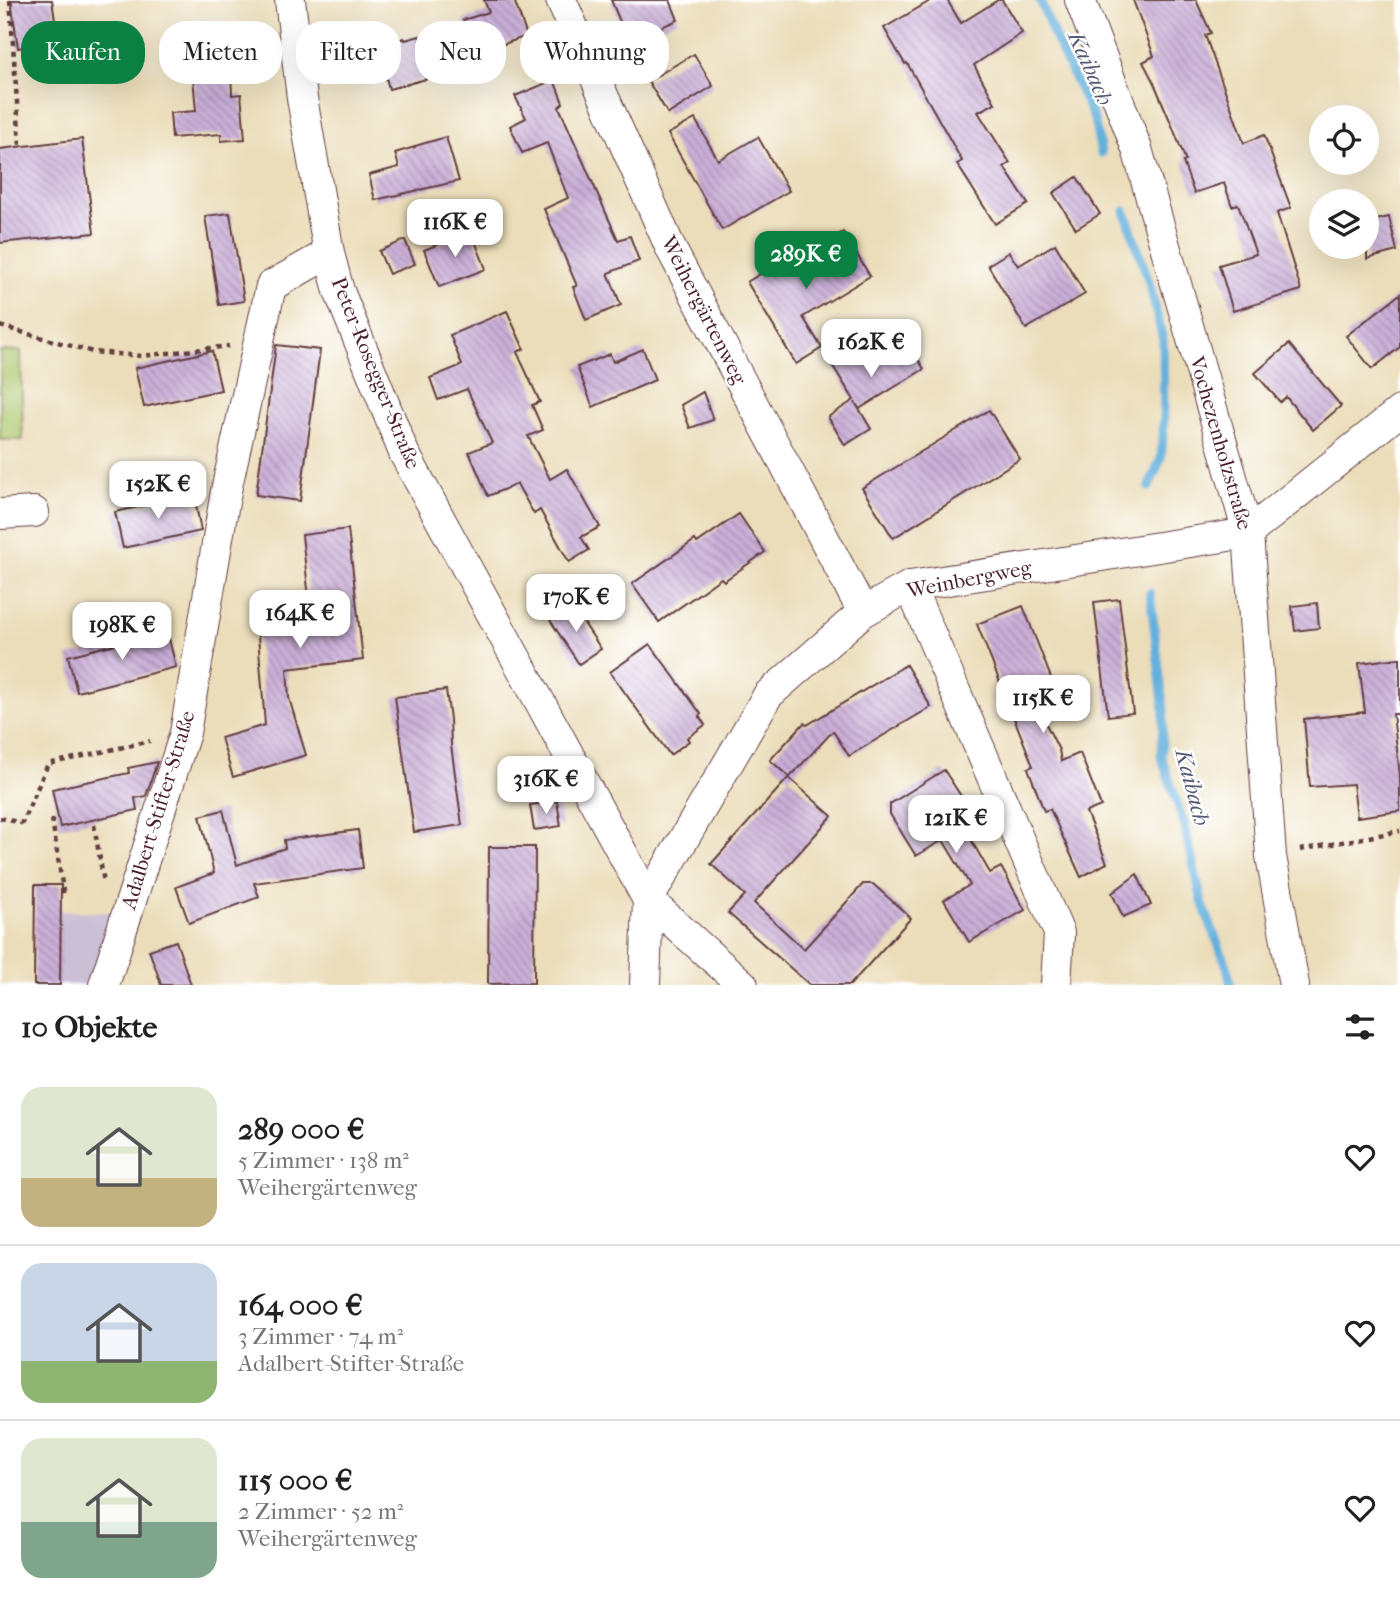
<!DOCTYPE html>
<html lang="de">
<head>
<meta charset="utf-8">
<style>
  :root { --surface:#fff; --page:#f2f2f2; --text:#222; --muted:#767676; --line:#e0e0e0; --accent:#0b8043 }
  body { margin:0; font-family:"IM FELL French Canon",serif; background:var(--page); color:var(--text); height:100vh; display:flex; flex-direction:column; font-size:26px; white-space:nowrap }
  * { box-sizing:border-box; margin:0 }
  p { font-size:23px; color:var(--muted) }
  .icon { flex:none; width:38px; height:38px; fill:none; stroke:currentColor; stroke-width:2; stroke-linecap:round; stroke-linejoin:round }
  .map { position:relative; height:985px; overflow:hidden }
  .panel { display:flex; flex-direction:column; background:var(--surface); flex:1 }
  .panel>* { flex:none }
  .banner { position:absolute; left:21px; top:21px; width:700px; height:63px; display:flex; gap:14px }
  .controls { position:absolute; left:1309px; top:105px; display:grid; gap:14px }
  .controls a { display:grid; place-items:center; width:70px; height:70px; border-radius:50%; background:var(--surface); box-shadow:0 7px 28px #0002; font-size:35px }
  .price { position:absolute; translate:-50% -60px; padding:0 16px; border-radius:14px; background:#fff; color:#222; font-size:23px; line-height:46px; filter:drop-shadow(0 2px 4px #0008) }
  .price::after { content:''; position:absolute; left:50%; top:42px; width:21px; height:16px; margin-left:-10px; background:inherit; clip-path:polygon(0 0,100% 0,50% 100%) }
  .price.current { background:var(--accent); color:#fff }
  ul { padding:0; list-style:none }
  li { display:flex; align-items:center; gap:21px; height:175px; padding:0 21px }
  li+li { border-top:2px solid var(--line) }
  li span { display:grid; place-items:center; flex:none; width:196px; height:140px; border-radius:21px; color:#555 }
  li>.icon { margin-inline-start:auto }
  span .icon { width:84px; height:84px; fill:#fffc; stroke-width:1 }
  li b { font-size:30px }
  h2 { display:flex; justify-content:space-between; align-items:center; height:84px; padding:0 21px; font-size:30px }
  .tag { padding:0 24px; border-radius:28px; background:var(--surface); box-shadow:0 7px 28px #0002; font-size:24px; line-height:63px }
  .tag.current { background:var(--accent); color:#fff }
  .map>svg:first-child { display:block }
  .industrial { fill:#cbbfd5 }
  .green { fill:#adc76e; stroke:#7c734c; stroke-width:2 }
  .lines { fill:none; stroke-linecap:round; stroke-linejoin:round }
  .stream { stroke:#64b0dd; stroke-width:9 }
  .building { fill:url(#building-back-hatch) }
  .minor-casing { stroke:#623c40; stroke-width:32 }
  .path { stroke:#623c40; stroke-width:4.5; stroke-dasharray:5 5; stroke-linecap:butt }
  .minor { stroke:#fff; stroke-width:30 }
  .labels { text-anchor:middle; stroke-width:5; stroke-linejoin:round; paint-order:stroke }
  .street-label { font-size:21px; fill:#4a1f2b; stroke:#fff }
  .water-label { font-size:23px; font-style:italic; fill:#545972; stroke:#fff }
</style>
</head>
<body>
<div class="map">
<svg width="1400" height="985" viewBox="0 0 1400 985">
  <defs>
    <pattern id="building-back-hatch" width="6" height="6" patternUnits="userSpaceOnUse" patternTransform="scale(1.75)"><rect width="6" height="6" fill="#caafd8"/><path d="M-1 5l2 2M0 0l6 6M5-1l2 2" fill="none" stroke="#a68eaf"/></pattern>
  </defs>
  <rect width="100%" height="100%" fill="#fff"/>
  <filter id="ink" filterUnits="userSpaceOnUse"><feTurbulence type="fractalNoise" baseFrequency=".0143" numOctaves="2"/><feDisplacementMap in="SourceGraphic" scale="14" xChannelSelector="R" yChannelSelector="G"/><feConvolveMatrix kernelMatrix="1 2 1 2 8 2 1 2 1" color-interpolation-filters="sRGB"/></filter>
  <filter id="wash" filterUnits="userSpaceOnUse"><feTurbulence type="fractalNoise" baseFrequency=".00686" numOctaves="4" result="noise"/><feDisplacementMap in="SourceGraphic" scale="28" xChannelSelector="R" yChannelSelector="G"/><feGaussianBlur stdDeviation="1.57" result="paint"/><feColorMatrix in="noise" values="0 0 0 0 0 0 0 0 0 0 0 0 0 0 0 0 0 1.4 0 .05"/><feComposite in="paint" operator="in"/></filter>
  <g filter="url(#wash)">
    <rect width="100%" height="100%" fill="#ebddb9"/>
    <polygon class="industrial" points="61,911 127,913 104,985 34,985"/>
    <polygon class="green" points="0,351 21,351 23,440 0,440"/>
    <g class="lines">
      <g class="stream">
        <polyline points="1040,0 1055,38 1094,119 1101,153"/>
        <polyline points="1125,211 1149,282 1163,340 1164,416 1163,437 1161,458 1149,487"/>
        <polyline points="1150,593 1164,710 1161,756 1184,823 1202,902 1227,967 1231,985"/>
      </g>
    </g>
    <g id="blocks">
      <g class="building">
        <polygon points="11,0 52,0 58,41 18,48"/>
        <polygon points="484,0 514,0 527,36 475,54 463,20 489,12"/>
        <polygon points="611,0 670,0 678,20 628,41"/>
        <polygon points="932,0 947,0 961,23 998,0 1002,0 1022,33 974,65 995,103 978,112 1010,163 1004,167 1028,204 995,224 957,164 962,161 907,63 905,64 884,28"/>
        <polygon points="1133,0 1196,0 1211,33 1205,35 1244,143 1264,135 1291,208 1277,213 1301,290 1233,311 1219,265 1256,254 1238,204 1232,206 1224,183 1194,193 1183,162 1186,161 1171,123 1154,83 1143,62 1154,56"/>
        <polygon points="420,36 430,78 389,89 378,46 404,38 405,40"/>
        <polygon points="694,54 713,86 668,114 648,81"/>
        <polygon points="231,74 232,95 241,94 245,139 221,141 221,134 172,138 170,113 196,111 193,77"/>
        <polygon points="554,80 563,103 559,107 618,240 630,236 639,261 608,273 621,305 586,320 573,287 577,286 544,209 568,198 547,143 522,153 510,126 526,118 515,96"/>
        <polygon points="695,119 718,160 758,137 789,191 722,230 668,134"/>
        <polygon points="446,137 459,181 375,200 369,175 399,167 395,153 415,147 415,146"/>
        <polygon points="82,139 94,233 0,243 0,149"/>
        <polygon points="1077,177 1100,214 1076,229 1053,193"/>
        <polygon points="230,213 244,301 219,305 205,216"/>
        <polygon points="1389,217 1397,251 1367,259 1367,222"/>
        <polygon points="471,231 486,269 439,287 424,250"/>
        <polygon points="843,232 870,276 803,317 822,348 796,364 747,282 793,254 797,260"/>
        <polygon points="405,240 415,264 389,274 379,251"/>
        <polygon points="1055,244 1085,294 1026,329 988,265 1009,252 1018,266"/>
        <polygon points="1400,294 1400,347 1372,369 1346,336"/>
        <polygon points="507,311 524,349 517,352 540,402 532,405 543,430 528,436 550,479 567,469 600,527 581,537 589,550 569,562 540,510 534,514 517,484 488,496 469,452 492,443 467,389 438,400 430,378 462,365 450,335"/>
        <polygon points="900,330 924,369 859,409 855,402 871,429 845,445 828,417 854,400 831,363 870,339 874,346"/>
        <polygon points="1289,344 1341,406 1313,430 1286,397 1280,402 1255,373"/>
        <polygon points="276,345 320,350 300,501 256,495"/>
        <polygon points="643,349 655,380 593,407 577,367 610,354 613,362"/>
        <polygon points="212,351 221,390 144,407 135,368"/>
        <polygon points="703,392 713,420 690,428 681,405"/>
        <polygon points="989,410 1020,459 893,538 862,488"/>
        <polygon points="194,495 201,531 123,548 115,512"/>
        <polygon points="739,514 765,552 724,581 721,578 659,622 632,584 695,540 697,543"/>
        <polygon points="348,529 363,660 287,669 289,698 306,755 233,777 221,738 265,725 256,611 310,607 302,535"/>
        <polygon points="1119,599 1133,713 1108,716 1094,602"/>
        <polygon points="1317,603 1319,628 1295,631 1292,606"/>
        <polygon points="572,605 601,649 579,664 550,620"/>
        <polygon points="1023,606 1058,696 1036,704 1059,750 1061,761 1080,753 1101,806 1086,812 1107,863 1081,877 1050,809 1044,811 1028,768 1033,766 977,624"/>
        <polygon points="167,631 176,667 77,692 68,656"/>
        <polygon points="650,644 701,714 699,716 705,725 687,738 689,741 670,755 610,672"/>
        <polygon points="1400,658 1400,714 1393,714 1400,776 1400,811 1357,817 1353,784 1310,787 1304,719 1365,712 1359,663"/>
        <polygon points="906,665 931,707 849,756 833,731 789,778 832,816 754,903 804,949 863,884 873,884 911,918 850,985 810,985 728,913 745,895 711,864 789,777 770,760 804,723 807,725"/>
        <polygon points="446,690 450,719 451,745 462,825 414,832 395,697"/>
        <polygon points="157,762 146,796 135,798 137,810 60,827 52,789 129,773 128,768"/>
        <polygon points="944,770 970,810 958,817 990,873 1001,867 1025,910 969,942 944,900 970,885 943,840 916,856 890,814 890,804"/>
        <polygon points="557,801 561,826 534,830 530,805"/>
        <polygon points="223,810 237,865 285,848 284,840 358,830 363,868 254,883 259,897 189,923 176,887 214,873 200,816"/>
        <polygon points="489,847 535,847 534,983 488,984"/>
        <polygon points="1137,874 1151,905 1123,917 1112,893"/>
        <polygon points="35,885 61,885 60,985 34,985"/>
        <polygon points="176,941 191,985 161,985 158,975 149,950"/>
      </g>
    </g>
  </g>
  <g filter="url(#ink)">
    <use href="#blocks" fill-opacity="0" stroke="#623c40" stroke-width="2"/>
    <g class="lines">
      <defs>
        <g id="minor">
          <polyline points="290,0 302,98 329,253 339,291 404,453 648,900 743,985"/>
          <polyline points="561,0 671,249 863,612"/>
          <polyline points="1080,0 1137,149 1248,533 1271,856 1294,985"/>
          <polyline points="0,514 34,512"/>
          <polyline points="910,586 1059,933 1056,985"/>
          <polyline points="104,985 185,733 226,491 271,286 329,253"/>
          <polyline points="645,985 648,900 768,695 863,612 910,586 1248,533 1400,411"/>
        </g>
      </defs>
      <use href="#minor" class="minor-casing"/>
      <g class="path">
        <polyline points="10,0 20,146"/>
        <polyline points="0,326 93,352 142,356 229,346"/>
        <polyline points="0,818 22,823 48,764 150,741"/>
        <polyline points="52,819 64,897"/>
        <polyline points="94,825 104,883"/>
        <polyline points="1300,850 1400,831"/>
      </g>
      <use href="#minor" class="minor"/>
    </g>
  </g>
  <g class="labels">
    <g class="street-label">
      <text transform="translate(704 310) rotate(63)" y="7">Weihergärtenweg</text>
      <text transform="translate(376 373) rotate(68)" y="7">Peter-Rosegger-Straße</text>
      <text transform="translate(1221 443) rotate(74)" y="7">Vochezenholzstraße</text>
      <text transform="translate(969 579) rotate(-11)" y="7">Weinbergweg</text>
      <text transform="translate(158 810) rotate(-73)" y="7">Adalbert-Stifter-Straße</text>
    </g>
    <g class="water-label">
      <text transform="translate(1091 68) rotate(66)" y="8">Kaibach</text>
      <text transform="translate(1193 787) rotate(75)" y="8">Kaibach</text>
    </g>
  </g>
</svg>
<div class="controls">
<a><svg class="icon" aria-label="locate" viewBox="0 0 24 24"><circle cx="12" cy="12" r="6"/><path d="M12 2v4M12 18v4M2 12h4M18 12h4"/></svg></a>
<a><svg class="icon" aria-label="layers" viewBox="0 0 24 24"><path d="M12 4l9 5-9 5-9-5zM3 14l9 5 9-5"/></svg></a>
</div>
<b class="price" style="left:455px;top:259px">116K €</b>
<b class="price current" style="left:806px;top:291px">289K €</b>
<b class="price" style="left:871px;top:379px">162K €</b>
<b class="price" style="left:158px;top:521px">152K €</b>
<b class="price" style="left:576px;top:634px">170K €</b>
<b class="price" style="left:300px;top:650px">164K €</b>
<b class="price" style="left:122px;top:662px">198K €</b>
<b class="price" style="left:1043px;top:735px">115K €</b>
<b class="price" style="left:546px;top:816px">316K €</b>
<b class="price" style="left:956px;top:855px">121K €</b>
<div class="banner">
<a class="tag current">Kaufen</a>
<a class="tag">Mieten</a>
<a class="tag">Filter</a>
<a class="tag">Neu</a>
<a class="tag">Wohnung</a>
</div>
</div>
<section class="panel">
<h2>10 Objekte<svg class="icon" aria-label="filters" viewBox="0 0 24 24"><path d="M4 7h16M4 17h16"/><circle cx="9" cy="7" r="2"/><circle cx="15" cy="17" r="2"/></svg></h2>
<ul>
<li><span style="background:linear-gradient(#dfe7d0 65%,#c2b280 0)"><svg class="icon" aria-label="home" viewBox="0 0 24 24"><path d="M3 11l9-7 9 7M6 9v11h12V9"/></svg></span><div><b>289 000 €</b><p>5 Zimmer · 138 m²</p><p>Weihergärtenweg</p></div><svg class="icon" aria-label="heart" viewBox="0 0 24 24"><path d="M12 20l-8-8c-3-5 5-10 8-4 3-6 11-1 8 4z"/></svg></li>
<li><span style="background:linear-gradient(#c9d6e8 70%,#8fb573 0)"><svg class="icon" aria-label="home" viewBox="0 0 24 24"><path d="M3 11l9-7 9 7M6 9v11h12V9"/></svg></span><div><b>164 000 €</b><p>3 Zimmer · 74 m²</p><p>Adalbert-Stifter-Straße</p></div><svg class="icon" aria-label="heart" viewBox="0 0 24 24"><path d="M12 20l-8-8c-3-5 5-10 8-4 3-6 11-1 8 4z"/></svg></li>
<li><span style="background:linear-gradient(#dfe7d0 60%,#7fa58c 0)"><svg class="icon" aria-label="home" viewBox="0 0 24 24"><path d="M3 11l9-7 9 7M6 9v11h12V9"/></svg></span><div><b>115 000 €</b><p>2 Zimmer · 52 m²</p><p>Weihergärtenweg</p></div><svg class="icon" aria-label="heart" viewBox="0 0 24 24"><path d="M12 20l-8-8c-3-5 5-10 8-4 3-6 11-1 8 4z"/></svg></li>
</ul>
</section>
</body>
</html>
